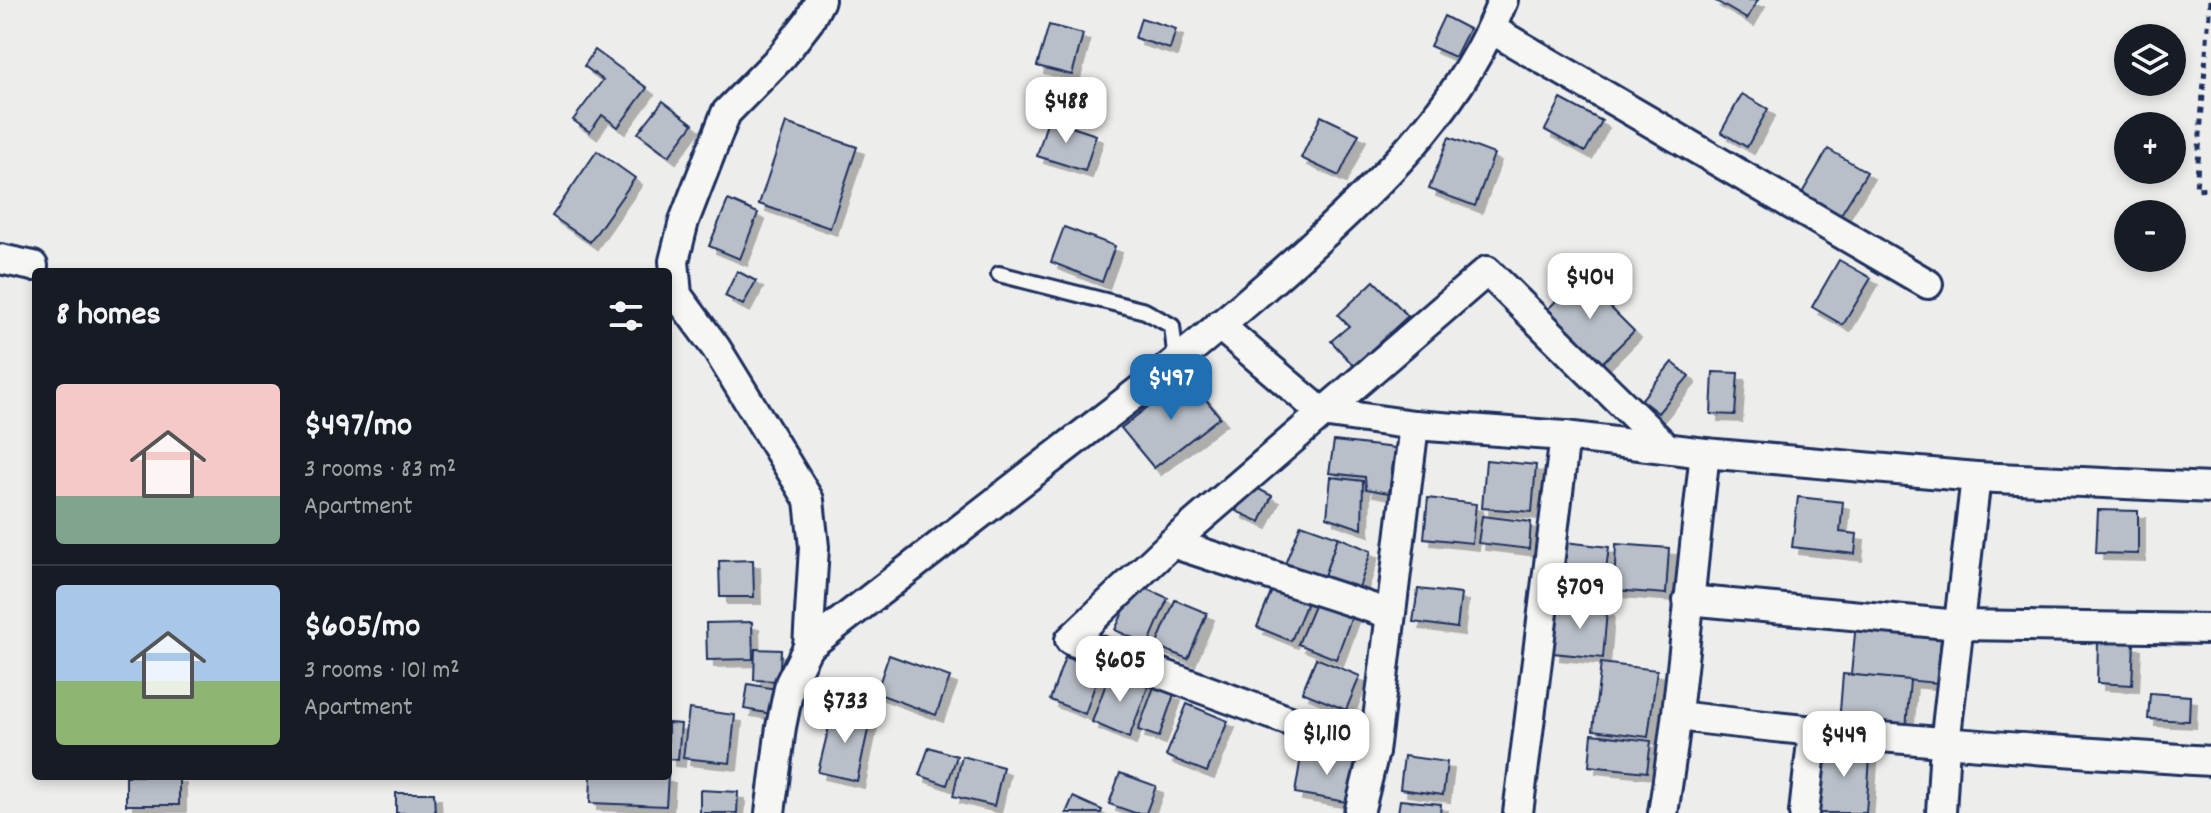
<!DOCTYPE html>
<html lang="en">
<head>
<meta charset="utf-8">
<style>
  :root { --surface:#171b24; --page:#242831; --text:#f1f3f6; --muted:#9ea1a6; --line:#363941; --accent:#1f6fb2 }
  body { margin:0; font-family:Dekko,sans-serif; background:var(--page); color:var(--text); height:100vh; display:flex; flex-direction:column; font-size:30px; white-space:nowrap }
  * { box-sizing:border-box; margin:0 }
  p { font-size:26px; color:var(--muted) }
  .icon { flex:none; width:44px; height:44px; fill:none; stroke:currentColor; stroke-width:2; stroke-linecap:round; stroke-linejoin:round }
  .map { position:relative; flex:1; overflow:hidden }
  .side { position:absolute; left:32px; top:268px; width:640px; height:512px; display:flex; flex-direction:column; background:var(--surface); border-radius:8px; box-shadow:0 4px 12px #0003 }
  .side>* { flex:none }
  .controls { position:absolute; left:2114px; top:24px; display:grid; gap:16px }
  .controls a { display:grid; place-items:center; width:72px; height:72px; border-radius:50%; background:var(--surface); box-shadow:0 4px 12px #0003; font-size:40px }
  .price { position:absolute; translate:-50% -68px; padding:0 18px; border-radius:16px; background:#fff; color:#222; font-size:26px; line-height:52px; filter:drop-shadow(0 2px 4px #0008) }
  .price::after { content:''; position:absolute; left:50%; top:48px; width:24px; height:18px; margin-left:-12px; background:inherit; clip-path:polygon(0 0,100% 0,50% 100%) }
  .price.selected { background:var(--accent); color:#fff }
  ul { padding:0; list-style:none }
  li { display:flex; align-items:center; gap:24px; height:200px; padding:0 24px }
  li+li { border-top:2px solid var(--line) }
  li span { display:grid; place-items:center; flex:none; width:224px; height:160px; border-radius:8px; color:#555 }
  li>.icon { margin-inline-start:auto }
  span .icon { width:96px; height:96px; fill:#fffc; stroke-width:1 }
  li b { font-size:34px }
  h2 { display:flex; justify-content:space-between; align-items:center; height:96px; padding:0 24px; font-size:34px }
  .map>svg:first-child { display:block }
  .building { fill:#b9bfc8; stroke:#1b2f5e; stroke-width:2; filter:url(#shadow) }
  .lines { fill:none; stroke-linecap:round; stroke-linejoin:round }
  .service-casing { stroke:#1b2f5e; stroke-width:20 }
  .minor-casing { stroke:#1b2f5e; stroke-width:34 }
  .path { stroke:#1b2f5e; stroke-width:5; stroke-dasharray:6 6; stroke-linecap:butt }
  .service { stroke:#f6f6f2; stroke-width:14 }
  .minor { stroke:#f6f6f2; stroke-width:28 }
</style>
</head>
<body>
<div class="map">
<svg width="2211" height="813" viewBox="0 0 2211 813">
  <defs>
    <filter id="shadow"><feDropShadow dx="7" dy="7" stdDeviation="0" flood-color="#0004"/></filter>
  </defs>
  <rect width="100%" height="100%" fill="#edeeec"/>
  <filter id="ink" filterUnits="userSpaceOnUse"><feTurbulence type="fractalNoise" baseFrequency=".0125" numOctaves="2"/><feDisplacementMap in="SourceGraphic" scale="16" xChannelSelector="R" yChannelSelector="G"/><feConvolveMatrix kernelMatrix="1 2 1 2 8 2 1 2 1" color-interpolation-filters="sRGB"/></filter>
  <g filter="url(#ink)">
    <g class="building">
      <polygon points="1714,0 1758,0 1747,19"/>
      <polygon points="1444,16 1469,29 1455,57 1430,46"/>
      <polygon points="1141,18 1176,29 1170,49 1135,38"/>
      <polygon points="1049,25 1083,34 1072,75 1037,66"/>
      <polygon points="595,50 647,88 618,127 602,115 590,132 573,120 603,80 584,66"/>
      <polygon points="1742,94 1768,109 1747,147 1721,132"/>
      <polygon points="1561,99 1602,121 1585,152 1545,130"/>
      <polygon points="663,101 693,124 669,156 638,133"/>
      <polygon points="1321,116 1359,134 1339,176 1301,158"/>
      <polygon points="1048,119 1096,135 1085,171 1037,156"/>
      <polygon points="786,123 857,147 830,228 759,204"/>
      <polygon points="1449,137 1494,154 1475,206 1429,189"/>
      <polygon points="1828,149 1867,172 1840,216 1802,193"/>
      <polygon points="597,151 635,178 590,242 552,216"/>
      <polygon points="728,200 758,213 740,259 709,246"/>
      <polygon points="1064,227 1115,246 1102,282 1051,262"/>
      <polygon points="1839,260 1871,278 1843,325 1812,307"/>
      <polygon points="737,271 756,281 743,305 725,296"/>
      <polygon points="1580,277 1634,331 1600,365 1545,312"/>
      <polygon points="1374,281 1408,316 1354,366 1331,341 1349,326 1338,315"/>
      <polygon points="1672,362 1689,376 1658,413 1641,400"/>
      <polygon points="1713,372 1738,373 1735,415 1711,414"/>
      <polygon points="1187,376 1220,417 1154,468 1121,428"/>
      <polygon points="1334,441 1395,448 1389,493 1366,489 1365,477 1329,473"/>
      <polygon points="1486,460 1536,465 1532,512 1482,508"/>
      <polygon points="1331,477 1363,481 1362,529 1327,517"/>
      <polygon points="1249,484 1272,496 1260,522 1236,511"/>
      <polygon points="1798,497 1843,502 1840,532 1857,534 1855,554 1792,547"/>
      <polygon points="1428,498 1476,504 1472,543 1424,538"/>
      <polygon points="2098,510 2138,511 2138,554 2096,553"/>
      <polygon points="1482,516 1531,522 1529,549 1478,543"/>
      <polygon points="1301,524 1338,537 1323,579 1285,564"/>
      <polygon points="1338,537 1371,551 1358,591 1323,579"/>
      <polygon points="1564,542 1609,547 1603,593 1558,588"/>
      <polygon points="1616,544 1669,548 1666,594 1614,590"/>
      <polygon points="753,560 754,597 720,597 719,561"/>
      <polygon points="1275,583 1309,598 1291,641 1257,627"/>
      <polygon points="1136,584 1168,598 1148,645 1115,630"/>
      <polygon points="1418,589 1461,594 1457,628 1413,622"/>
      <polygon points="1175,600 1207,613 1188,659 1156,646"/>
      <polygon points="1316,601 1353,613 1336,659 1298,644"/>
      <polygon points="1557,604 1607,610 1603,658 1553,653"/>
      <polygon points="752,622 753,659 707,660 706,623"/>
      <polygon points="1856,623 1942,631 1937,683 1851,675"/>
      <polygon points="2098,641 2134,643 2132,685 2097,683"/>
      <polygon points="755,649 781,650 779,681 754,680"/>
      <polygon points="889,655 950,677 936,715 876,693"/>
      <polygon points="1065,657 1101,668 1085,714 1050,700"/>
      <polygon points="1316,658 1360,676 1346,710 1302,692"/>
      <polygon points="1601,663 1657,670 1648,737 1593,730"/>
      <polygon points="1111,670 1149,684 1129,738 1092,722"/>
      <polygon points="1843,674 1910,680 1906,729 1839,723"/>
      <polygon points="748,684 776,689 772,714 744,709"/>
      <polygon points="1154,687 1174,694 1159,737 1138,730"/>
      <polygon points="2150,693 2190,696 2189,721 2148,719"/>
      <polygon points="1187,704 1228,721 1207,772 1166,756"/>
      <polygon points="689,709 735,715 730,763 683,758"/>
      <polygon points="833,710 871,716 857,781 818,772"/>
      <polygon points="668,723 681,724 678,760 668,759"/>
      <polygon points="1592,734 1651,741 1647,772 1589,766"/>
      <polygon points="1831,740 1871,744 1866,813 1815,813 1819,759 1830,760"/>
      <polygon points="929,747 957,756 947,785 919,775"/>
      <polygon points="1302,751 1359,760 1352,803 1295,793"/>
      <polygon points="962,756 1003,767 994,806 953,796"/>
      <polygon points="1404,756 1447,762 1443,795 1400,789"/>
      <polygon points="1120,773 1156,786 1146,813 1135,813 1109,804"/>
      <rect x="126" y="776" width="53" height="29"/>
      <polygon points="591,776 668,776 666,806 590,803"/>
      <polygon points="700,790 738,792 737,813 700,813"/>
      <polygon points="396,793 434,793 435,813 396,813"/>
      <polygon points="1073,797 1102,810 1101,813 1066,813"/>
      <polygon points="1400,800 1441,804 1440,813 1398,813"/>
    </g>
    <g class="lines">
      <defs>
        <polyline id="service" points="999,274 1145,311 1172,326 1176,362"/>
        <g id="minor">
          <polyline points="1491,29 1928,284"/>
          <polyline points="0,259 33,266"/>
          <polyline points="1219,325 1321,412 1414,425 1565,436 1705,453 1976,477 2211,488"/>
          <polyline points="1172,543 1390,614"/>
          <polyline points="1688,600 1959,625 2211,629"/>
          <path d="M808,647C902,574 997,501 1091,428C1167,370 1240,311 1311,246C1390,174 1463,102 1503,0"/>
          <path d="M1678,716C1856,738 2033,749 2211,761"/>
          <polyline points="1374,752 1070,640 1172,543 1487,271 1667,448"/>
          <polyline points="770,813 781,727 790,683 808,647 814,547 809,500 716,348 677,295 674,261 684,221 726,113 782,56 809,21 820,0"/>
          <polyline points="1359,813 1374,752 1414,425"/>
          <polyline points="1518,813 1565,436"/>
          <path d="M1663,813C1682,694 1691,573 1705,453"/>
          <polyline points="1804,813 1813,733"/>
          <polyline points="1941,813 1945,744 1976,477"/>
        </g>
      </defs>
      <use href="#service" class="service-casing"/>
      <use href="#minor" class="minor-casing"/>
      <polyline class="path" points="2210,0 2196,189 2211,188"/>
      <use href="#service" class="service"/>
      <use href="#minor" class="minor"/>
    </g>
  </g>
</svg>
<div class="controls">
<a><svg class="icon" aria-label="layers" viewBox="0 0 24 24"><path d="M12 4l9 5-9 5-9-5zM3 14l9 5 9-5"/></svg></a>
<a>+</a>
<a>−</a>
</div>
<b class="price" style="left:1066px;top:145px">$488</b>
<b class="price" style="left:1590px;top:321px">$404</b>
<b class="price selected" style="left:1171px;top:422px">$497</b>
<b class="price" style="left:1580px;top:631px">$709</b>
<b class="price" style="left:1120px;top:704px">$605</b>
<b class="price" style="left:845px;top:745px">$733</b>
<b class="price" style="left:1327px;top:777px">$1,110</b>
<b class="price" style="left:1844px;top:779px">$449</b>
<section class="side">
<h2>8 homes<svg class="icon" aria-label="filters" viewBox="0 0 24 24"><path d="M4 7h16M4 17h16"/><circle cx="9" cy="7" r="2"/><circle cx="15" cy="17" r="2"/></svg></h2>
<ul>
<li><span style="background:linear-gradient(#f6c9c9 70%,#7fa58c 0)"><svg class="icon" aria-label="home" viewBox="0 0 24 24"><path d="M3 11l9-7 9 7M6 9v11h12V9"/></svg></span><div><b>$497/mo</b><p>3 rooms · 83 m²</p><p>Apartment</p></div></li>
<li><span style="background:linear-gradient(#a9c7e8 60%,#8fb573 0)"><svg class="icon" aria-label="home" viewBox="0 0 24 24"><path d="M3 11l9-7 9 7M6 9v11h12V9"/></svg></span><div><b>$605/mo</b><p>3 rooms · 101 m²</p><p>Apartment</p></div></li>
</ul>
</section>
</div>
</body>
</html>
